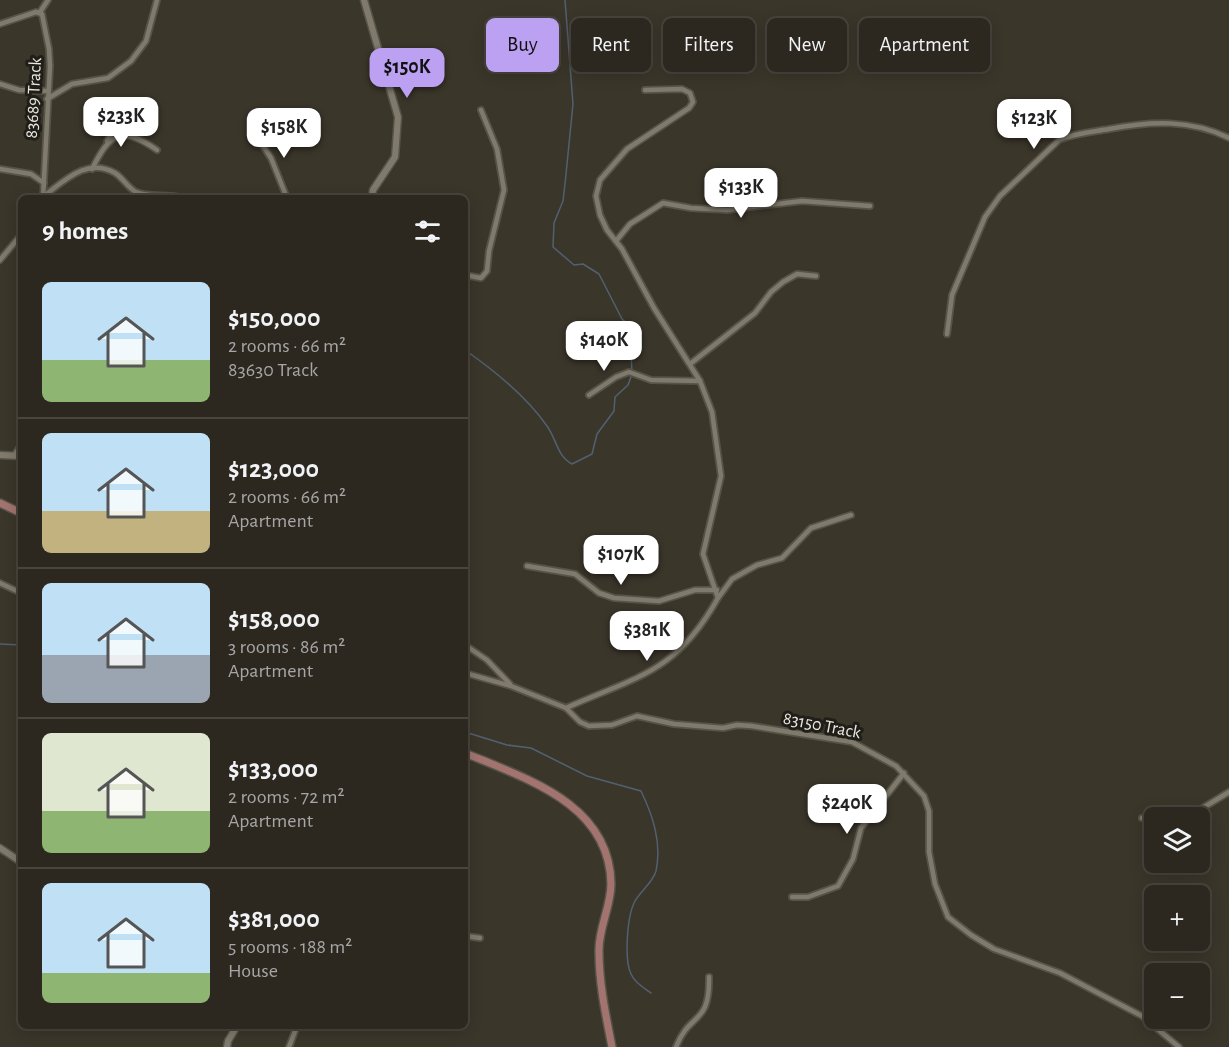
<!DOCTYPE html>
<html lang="en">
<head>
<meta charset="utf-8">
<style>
  :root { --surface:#2c2820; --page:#343029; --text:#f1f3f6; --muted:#a6a6a5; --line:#48443e; --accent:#bca0f2 }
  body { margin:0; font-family:"Alegreya Sans",sans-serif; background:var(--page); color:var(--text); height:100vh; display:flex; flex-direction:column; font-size:22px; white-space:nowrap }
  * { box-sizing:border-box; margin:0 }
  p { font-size:20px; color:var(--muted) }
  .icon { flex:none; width:33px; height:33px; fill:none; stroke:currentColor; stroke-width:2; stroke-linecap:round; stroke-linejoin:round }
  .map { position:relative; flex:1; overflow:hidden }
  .sheet { position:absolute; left:18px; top:195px; width:450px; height:834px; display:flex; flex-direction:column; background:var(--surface); border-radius:9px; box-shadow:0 3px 15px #0003,0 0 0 2px var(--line) }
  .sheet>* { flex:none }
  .banner { position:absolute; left:486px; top:18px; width:570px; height:54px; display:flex; gap:12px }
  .controls { position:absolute; left:1144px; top:807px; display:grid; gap:12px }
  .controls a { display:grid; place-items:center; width:66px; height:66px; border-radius:9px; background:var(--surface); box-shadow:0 3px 15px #0003,0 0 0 2px var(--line); font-size:30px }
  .price { position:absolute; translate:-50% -51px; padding:0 14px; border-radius:12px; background:#fff; color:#222; font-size:20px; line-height:39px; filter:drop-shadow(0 2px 3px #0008) }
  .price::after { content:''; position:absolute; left:50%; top:36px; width:18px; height:14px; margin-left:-9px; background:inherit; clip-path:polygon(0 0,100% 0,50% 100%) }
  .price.current { background:var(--accent); color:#111 }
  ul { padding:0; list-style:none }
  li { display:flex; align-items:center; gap:18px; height:150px; padding:0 24px }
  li+li { border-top:2px solid var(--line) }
  li span { display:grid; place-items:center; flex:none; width:168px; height:120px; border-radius:9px; color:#555 }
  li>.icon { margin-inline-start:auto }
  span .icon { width:72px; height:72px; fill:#fffc; stroke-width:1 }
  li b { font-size:26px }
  h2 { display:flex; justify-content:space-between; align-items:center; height:72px; padding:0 24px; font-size:26px }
  .tag { padding:0 21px; border-radius:9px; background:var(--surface); box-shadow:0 3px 15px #0003,0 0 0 2px var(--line); font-size:21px; line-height:54px }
  .tag.current { background:var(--accent); color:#111 }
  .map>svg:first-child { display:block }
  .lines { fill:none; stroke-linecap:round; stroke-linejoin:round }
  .stream { stroke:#526073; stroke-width:1.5 }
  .minor-casing { stroke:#565348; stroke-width:8 }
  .tertiary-casing { stroke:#565348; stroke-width:9 }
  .secondary-casing { stroke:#565348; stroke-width:10 }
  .minor { stroke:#807a6c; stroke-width:4.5 }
  .tertiary { stroke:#807a6c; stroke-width:6 }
  .secondary { stroke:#a3746f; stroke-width:7 }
  .labels { text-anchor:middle; stroke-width:6; stroke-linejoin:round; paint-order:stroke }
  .street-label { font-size:18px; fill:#ebe8e0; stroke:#201e18 }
</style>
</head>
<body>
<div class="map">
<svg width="1229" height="1047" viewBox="0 0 1229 1047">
  <rect width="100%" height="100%" fill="#3b362a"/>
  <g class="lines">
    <g class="stream">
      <path d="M465,350C495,371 526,396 547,426C557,440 557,456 572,464L592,454L597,434L614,411L615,397L628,385L632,374L630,326L622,319L599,274L583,264L574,265L553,247L554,223L563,201L565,184L573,104L565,0"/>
      <polyline points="0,644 21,645"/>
      <path d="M465,732L507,745L531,748L587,776L641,791C653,816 662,843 656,871C653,882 641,891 635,901C627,916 624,959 631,974C635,983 643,987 651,993"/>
    </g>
    <defs>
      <g id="minor">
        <polyline points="40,12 48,0"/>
        <polyline points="0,24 36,12 42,14 49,49 50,66 43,198"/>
        <polyline points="0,84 19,90 48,91"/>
        <polyline points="645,90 682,89 690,93 693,102 689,108 627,149 600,180 596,196 600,215 607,230 622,249 654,308 700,381 712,412 721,476 703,554 718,598 732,579 757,565 782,558 811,528 851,515"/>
        <polyline points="47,99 72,84 108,78 131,61 146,41 157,0"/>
        <polyline points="255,134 271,158 287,198"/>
        <polyline points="107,141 117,125 135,111"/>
        <polyline points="0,169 31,174 44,183"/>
        <path d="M92,169C110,133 121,125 157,150"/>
        <path d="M44,196C64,181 87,157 115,173C123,178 128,188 136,192C149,198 169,193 183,198"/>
        <polyline points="616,241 630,224 663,203 691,208 727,210 802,201 870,206"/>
        <polyline points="0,260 21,235"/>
        <polyline points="465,275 481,278 487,271 489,251 504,190 497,149 481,110"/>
        <path d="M947,334L952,295L985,217L1000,196L1059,140C1075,133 1092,132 1109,129C1151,121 1190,119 1229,138"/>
        <polyline points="690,364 755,313 771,292 783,282 797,274 816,276"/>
        <polyline points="589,395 616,377 629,372 651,380 700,381"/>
        <polyline points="14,456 21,445"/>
        <polyline points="527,566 575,574 599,593 614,598 659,601 695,590 717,590"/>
        <polyline points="0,583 21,593"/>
        <polyline points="465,645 487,660 510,684"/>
        <polyline points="465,673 511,686 566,708 580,722 589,726 612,725 637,716 674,724 723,728 737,725 752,726 852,742 896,766 924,796 929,811 929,852 935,884 948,917 971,935 994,949 1060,973 1142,1016 1179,1047"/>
        <path d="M566,708C638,676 676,673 718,598"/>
        <polyline points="1142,818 1155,818"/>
        <polyline points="1167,818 1201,809 1229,792"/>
        <polyline points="792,897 808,897 838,886 853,859 861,828 904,773"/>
        <polyline points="465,936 480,938"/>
        <polyline points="289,1047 297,1026"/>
        <path d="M676,1047C690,1011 710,1026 709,977"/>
      </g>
      <g id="tertiary">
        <polyline points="364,0 398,117 395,157 373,190 372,198"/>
        <polyline points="0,455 21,456"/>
        <polyline points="0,848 21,862"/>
        <polyline points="227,1047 228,1041 237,1026"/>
      </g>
      <g id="secondary">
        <polyline points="0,503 21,513"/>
        <path d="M465,753C527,779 610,804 611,884C611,907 598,929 599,952C599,984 606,1016 612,1047"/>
      </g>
    </defs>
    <use href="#minor" class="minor-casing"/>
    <use href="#tertiary" class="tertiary-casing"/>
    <use href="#secondary" class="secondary-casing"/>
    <use href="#minor" class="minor"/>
    <use href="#tertiary" class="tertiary"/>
    <use href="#secondary" class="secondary"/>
  </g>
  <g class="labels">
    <g class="street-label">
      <text transform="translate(33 98) rotate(-87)" y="6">83689 Track</text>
      <text transform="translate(822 725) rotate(11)" y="6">83150 Track</text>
    </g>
  </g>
</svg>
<div class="controls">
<a><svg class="icon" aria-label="layers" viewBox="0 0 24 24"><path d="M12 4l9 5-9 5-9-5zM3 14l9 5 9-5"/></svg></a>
<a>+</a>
<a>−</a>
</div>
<b class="price current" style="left:407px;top:99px">$150K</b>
<b class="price" style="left:121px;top:148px">$233K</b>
<b class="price" style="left:1034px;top:150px">$123K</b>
<b class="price" style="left:284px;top:159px">$158K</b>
<b class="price" style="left:741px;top:219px">$133K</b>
<b class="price" style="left:604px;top:372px">$140K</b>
<b class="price" style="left:621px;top:586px">$107K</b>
<b class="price" style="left:647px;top:662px">$381K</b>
<b class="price" style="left:847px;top:835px">$240K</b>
<div class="banner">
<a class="tag current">Buy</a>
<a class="tag">Rent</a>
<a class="tag">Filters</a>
<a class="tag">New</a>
<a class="tag">Apartment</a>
</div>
<section class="sheet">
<h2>9 homes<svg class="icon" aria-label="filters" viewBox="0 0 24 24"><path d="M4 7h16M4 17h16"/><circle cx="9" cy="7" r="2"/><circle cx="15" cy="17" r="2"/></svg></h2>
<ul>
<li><span style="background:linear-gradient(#bfe0f5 65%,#8fb573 0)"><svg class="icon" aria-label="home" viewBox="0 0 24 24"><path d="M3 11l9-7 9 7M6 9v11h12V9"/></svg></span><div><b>$150,000</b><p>2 rooms · 66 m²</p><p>83630 Track</p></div></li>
<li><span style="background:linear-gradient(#bfe0f5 65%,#c2b280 0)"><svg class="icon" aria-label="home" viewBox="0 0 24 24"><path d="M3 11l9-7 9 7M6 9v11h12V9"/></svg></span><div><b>$123,000</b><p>2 rooms · 66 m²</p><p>Apartment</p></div></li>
<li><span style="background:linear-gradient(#bfe0f5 60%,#9aa5b1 0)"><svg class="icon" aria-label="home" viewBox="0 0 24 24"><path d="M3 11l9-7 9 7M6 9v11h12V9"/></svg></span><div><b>$158,000</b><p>3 rooms · 86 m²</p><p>Apartment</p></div></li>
<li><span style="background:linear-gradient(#dfe7d0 65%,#8fb573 0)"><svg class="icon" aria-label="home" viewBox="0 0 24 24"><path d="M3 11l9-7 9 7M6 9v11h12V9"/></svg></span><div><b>$133,000</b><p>2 rooms · 72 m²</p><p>Apartment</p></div></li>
<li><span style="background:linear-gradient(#bfe0f5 75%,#8fb573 0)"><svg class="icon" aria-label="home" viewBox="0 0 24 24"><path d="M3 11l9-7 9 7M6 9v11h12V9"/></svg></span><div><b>$381,000</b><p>5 rooms · 188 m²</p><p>House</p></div></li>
</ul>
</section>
</div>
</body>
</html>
